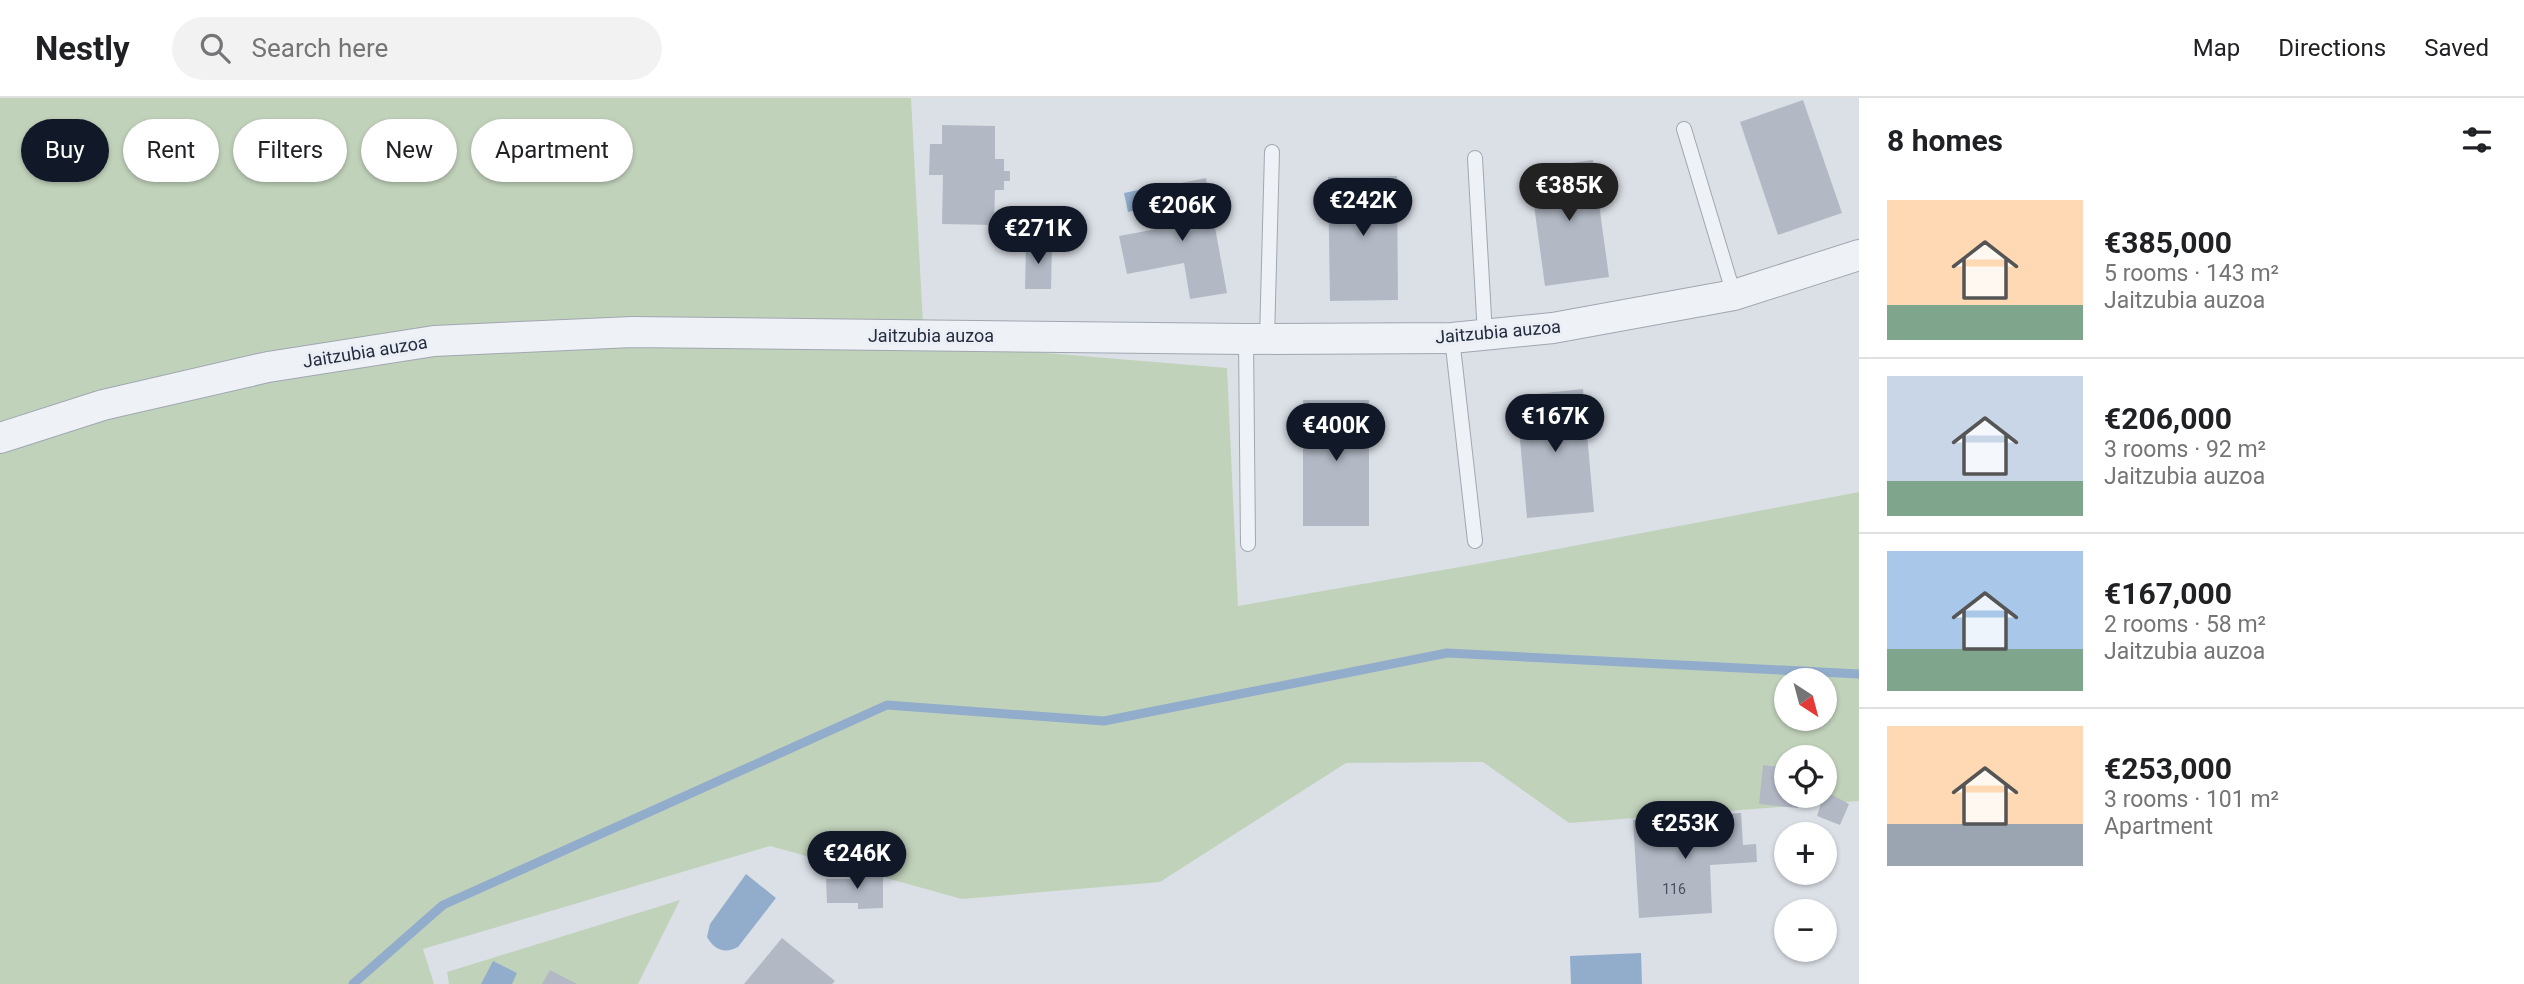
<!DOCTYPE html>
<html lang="en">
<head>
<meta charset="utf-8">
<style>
  :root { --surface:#fff; --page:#f2f2f2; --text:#202124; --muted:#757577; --line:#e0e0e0; --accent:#111827 }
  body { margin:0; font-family:Roboto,sans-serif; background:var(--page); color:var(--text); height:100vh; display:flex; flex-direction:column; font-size:26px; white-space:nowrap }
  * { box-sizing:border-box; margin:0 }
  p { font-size:23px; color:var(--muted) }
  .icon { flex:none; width:38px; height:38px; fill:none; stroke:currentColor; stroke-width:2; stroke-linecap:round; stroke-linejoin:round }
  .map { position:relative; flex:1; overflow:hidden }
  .panel { display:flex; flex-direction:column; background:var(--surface); width:665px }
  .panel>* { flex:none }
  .guide { position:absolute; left:21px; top:21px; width:665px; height:63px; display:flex; gap:14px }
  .needle { width:46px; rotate:144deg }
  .controls { position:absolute; left:1774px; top:570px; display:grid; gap:14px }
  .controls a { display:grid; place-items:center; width:63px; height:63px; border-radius:50%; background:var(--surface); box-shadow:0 2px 5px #0004; font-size:35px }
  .price { position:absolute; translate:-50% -60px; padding:0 16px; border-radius:24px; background:var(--accent); color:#fff; font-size:23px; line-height:46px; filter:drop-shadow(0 2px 4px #0008) }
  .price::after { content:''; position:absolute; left:50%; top:42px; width:21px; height:16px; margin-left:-10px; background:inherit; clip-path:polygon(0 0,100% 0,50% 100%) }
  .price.selected { background:#222; color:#fff }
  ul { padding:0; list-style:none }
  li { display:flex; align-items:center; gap:21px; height:175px; padding:0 28px }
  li+li { border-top:2px solid var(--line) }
  li span { display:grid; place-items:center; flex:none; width:196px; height:140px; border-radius:0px; color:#555 }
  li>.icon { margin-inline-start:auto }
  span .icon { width:84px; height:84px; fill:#fffc; stroke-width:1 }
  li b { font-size:30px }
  h2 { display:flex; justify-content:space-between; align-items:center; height:84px; padding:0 28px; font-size:30px }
  .tag { padding:0 24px; border-radius:32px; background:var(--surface); box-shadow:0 2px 5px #0004; font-size:24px; line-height:63px }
  .tag.selected { background:var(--accent); color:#fff }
  header { display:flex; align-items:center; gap:42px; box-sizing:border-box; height:98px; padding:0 35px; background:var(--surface); border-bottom:2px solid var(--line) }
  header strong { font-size:33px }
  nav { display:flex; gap:38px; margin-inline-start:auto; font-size:24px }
  .search { width:490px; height:63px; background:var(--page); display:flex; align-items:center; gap:18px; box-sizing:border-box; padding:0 24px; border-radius:38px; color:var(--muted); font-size:26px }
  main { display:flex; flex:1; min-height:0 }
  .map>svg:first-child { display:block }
  .green { fill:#c1d2bb; fill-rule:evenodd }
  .water { fill:#92adcc }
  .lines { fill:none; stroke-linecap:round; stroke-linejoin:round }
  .stream { stroke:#92adcc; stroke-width:9 }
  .building { fill:#b2b9c5 }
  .lane-casing { stroke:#a0a7b1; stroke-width:16 }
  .street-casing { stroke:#a0a7b1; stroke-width:32 }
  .lane { stroke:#eef1f5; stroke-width:14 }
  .street { stroke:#eef1f5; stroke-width:30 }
  .labels { text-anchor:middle; stroke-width:6; stroke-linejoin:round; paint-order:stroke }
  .number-label { font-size:14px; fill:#485060 }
  .street-label { font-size:18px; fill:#242d3f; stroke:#ebeff5 }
</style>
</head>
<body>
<header>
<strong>Nestly</strong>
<div class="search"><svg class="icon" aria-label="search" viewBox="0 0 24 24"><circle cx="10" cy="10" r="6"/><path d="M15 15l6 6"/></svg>Search here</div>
<nav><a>Map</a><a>Directions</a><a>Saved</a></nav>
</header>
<main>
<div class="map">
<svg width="1859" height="886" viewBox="0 0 1859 886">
  <rect width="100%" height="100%" fill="#dbe0e7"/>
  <g class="green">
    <path d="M0,0H911L924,245L1227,270L1238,508L1488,464L1859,394V703L1569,725L1483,664L1346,665L1160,784L962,801L770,748L423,851L434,886H0ZM1787,583H1825V621H1787ZM1787,660H1825V698H1787Z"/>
    <polygon points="680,802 638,886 449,886 447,874"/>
  </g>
  <g class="water">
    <polygon points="1167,86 1171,105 1128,114 1124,95"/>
    <path d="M746,776L776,800L738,849C725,856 714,852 707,839L710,826Z"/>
    <polygon points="1641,855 1642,886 1571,886 1570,858"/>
    <polygon points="493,863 517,875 512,886 481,886"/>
  </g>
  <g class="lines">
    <polyline class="stream" points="353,886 443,807 887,607 1104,623 1447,555 1859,576"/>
  </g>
  <g class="building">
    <polygon points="1803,2 1842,115 1778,137 1740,24"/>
    <polygon points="942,27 995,28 995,61 1004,61 1004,73 1010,73 1010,83 1004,83 1004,92 995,92 994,127 942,126 943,77 929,77 930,46 942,46"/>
    <polygon points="1593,62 1609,179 1545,188 1529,71"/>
    <polygon points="1397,78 1398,202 1330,203 1328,79"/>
    <polygon points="1206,80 1227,195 1190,201 1184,165 1127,176 1119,138 1178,127 1171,87"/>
    <polygon points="1026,146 1052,146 1051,191 1025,191"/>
    <polygon points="1583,291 1594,414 1527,420 1516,298"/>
    <rect x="1303" y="302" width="66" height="126"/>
    <polygon points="1763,667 1787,670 1787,698 1799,698 1798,710 1759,706"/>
    <polygon points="1825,693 1849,706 1840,727 1817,718"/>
    <polygon points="1741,715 1743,747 1756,746 1757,764 1710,767 1712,815 1639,820 1633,722"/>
    <polygon points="854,776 883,776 883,810 858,811 858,805 827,805 826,781 854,781"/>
    <polygon points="782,840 835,883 832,886 744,886"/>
    <polygon points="550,872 577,886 542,886"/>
  </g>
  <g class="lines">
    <defs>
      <g id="lane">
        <polyline points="1684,31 1734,197"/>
        <polyline points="1475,60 1485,237"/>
        <polyline points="1452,240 1475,443"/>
        <polyline points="1246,241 1248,446"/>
        <polyline points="1267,241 1272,54"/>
      </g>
      <polyline id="street" points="0,340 103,307 268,269 434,243 632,234 1246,241 1452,240 1553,230 1734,197 1859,157"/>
    </defs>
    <use href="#lane" class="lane-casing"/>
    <use href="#street" class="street-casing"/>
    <use href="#lane" class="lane"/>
    <use href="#street" class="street"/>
  </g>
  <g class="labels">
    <g class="number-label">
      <text x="1674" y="796">116</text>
    </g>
    <g class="street-label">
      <text transform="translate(1498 234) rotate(-5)" y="6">Jaitzubia auzoa</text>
      <text x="931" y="244">Jaitzubia auzoa</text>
      <text transform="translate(365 254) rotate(-9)" y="6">Jaitzubia auzoa</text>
    </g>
  </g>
</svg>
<div class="controls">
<a><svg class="needle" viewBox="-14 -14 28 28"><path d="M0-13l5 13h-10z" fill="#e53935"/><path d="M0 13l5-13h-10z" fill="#757577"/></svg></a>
<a><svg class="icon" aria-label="locate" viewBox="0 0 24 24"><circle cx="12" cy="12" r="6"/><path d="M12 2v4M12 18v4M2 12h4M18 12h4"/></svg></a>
<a>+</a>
<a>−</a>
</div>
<b class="price selected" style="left:1569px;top:125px">€385K</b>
<b class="price" style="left:1363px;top:140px">€242K</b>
<b class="price" style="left:1182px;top:145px">€206K</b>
<b class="price" style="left:1038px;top:168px">€271K</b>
<b class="price" style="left:1555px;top:356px">€167K</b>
<b class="price" style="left:1336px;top:365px">€400K</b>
<b class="price" style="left:1685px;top:763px">€253K</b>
<b class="price" style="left:857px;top:793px">€246K</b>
<div class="guide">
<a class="tag selected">Buy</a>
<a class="tag">Rent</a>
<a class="tag">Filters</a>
<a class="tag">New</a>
<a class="tag">Apartment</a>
</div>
</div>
<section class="panel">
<h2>8 homes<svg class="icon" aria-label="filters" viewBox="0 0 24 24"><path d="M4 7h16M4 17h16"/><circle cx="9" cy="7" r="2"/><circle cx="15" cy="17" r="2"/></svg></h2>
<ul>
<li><span style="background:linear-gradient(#ffd9b3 75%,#7fa58c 0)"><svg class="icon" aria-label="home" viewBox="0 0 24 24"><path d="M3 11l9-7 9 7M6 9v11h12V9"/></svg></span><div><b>€385,000</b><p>5 rooms · 143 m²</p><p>Jaitzubia auzoa</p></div></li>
<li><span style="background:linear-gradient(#c9d6e8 75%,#7fa58c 0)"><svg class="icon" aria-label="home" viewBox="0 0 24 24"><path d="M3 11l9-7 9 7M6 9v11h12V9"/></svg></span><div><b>€206,000</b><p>3 rooms · 92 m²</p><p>Jaitzubia auzoa</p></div></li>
<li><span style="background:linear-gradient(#a9c7e8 70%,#7fa58c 0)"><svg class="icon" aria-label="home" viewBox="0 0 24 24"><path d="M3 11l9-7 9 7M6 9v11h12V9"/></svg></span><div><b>€167,000</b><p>2 rooms · 58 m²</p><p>Jaitzubia auzoa</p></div></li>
<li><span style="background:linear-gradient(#ffd9b3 70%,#9aa5b1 0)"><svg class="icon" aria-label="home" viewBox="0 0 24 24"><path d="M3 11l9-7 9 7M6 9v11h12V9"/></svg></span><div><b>€253,000</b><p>3 rooms · 101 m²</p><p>Apartment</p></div></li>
</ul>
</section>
</main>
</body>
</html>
